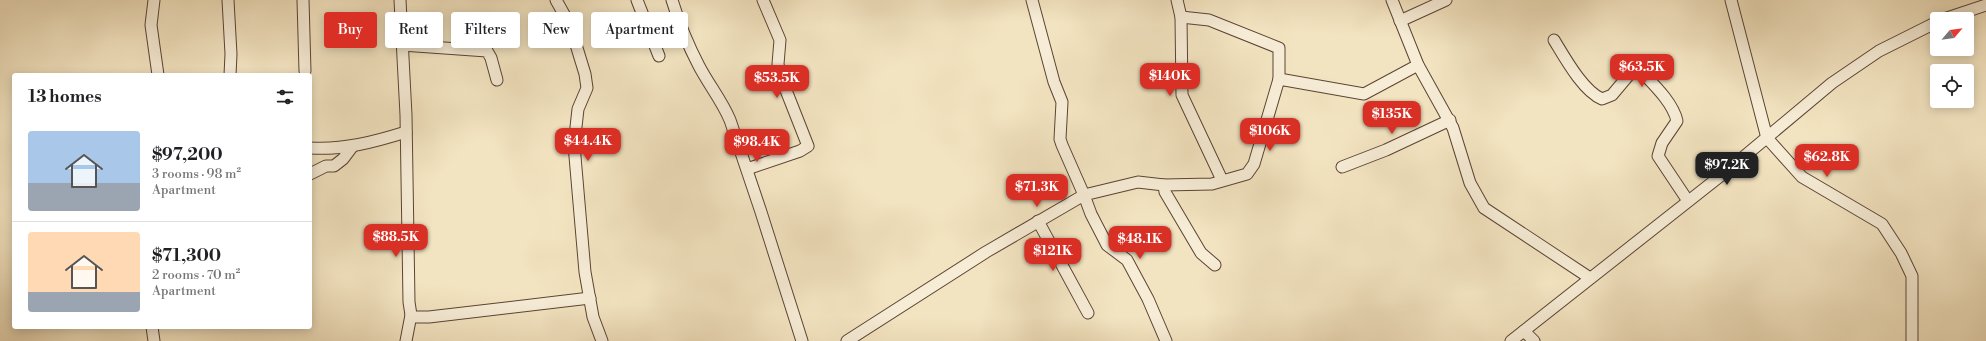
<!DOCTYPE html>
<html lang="en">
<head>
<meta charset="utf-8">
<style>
  :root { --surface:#fff; --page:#f2f2f2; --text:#202124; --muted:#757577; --line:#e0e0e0; --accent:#d93025 }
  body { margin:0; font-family:"Libre Bodoni",serif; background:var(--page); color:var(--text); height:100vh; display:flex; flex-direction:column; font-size:15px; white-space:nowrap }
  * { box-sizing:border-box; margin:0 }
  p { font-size:13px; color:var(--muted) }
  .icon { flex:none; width:22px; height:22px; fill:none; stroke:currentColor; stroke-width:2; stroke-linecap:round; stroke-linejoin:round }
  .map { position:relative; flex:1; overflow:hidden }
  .side { position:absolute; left:12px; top:73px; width:300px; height:256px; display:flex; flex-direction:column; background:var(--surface); border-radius:4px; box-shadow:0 2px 10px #0003 }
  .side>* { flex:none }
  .guide { position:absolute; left:324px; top:12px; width:380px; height:36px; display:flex; gap:8px }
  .needle { width:26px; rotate:61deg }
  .tools { position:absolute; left:1930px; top:12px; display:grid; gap:8px }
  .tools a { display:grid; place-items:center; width:44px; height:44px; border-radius:4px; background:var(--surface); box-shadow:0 2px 10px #0003; font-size:20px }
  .price { position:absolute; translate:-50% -34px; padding:0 9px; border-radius:8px; background:var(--accent); color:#fff; font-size:13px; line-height:26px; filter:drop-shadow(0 1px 2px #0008) }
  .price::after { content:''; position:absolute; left:50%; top:24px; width:12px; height:9px; margin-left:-6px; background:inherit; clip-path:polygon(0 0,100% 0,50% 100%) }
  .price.on { background:#222; color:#fff }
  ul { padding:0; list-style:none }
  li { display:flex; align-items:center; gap:12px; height:100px; padding:0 16px }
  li+li { border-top:1px solid var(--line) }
  li span { display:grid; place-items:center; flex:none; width:112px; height:80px; border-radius:4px; color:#555 }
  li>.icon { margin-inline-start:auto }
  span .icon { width:48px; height:48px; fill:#fffc; stroke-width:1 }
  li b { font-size:17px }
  h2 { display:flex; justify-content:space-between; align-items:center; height:48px; padding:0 16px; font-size:17px }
  .tag { padding:0 14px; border-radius:4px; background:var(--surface); box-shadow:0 2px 10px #0003; font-size:14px; line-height:36px }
  .tag.on { background:var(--accent); color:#fff }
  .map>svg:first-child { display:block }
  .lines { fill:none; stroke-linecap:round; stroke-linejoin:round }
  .minor-casing { stroke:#5b4434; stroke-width:13 }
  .minor { stroke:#f7edd7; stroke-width:11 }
</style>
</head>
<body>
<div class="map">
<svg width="1986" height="341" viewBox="0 0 1986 341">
  <rect width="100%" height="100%" fill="#f3e4c1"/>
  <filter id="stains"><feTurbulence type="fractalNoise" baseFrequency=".005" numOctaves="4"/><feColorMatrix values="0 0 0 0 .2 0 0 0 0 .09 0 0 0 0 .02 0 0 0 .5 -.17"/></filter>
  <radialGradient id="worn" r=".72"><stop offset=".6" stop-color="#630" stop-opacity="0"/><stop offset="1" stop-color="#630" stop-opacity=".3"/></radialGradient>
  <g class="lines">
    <defs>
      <g id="minor">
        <polyline points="154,0 151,25 158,75"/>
        <polyline points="228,0 231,54 230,75"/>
        <polyline points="303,0 305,71"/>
        <polyline points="400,0 406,115 409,302 411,315 414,317 429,317 590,298"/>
        <polyline points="556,0 570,25 585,74 587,88 578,109 574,145 585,272 593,317 602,341"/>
        <polyline points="637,0 659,56"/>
        <path d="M672,0C679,23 688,45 699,66C709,85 722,101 730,120L761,212L802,341"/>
        <polyline points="1177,0 1181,17 1182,95 1222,180"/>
        <polyline points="1392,0 1418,65 1453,128 1470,183 1484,208 1590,278"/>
        <polyline points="1731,0 1767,138 1802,177 1882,224 1901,253 1912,276 1912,341"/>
        <polyline points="1181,17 1209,20 1279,48 1279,79"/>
        <polyline points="1944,19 1986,5"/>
        <polyline points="1400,21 1446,0"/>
        <path d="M1554,40C1565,58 1583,91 1602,99L1612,95L1633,70L1639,69C1652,83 1673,102 1677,121L1662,143L1658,156L1688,201"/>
        <polyline points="402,45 487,51 491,58 497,80"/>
        <path d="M310,148C344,150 374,142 406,132"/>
        <polyline points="1342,167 1386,150 1450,120"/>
        <polyline points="747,169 800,151 808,146 780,75 778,64 780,40 763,0"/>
        <polyline points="310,174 326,166 334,166 343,159 352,147"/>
        <polyline points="1164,185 1165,192 1201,253 1215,265"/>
        <polyline points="1038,221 1088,313"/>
        <polyline points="152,327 154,341"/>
        <polyline points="1524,331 1534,341"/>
        <polyline points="406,341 411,315"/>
        <polyline points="847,341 986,252 1084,195 1062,145 1060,139 1062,102 1054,82 1032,0"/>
        <polyline points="1166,341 1148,299 1127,260 1107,245 1091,214 1084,195 1138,182 1164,185 1212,184 1247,174 1254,164 1279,79 1364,94 1418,65"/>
        <polyline points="1511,341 1728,170 1832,83 1879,51 1937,22"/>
      </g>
    </defs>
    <use href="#minor" class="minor-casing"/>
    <use href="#minor" class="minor"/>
  </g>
  <rect width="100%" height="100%" filter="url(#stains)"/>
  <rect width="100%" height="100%" fill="url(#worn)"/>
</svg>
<div class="tools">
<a><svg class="needle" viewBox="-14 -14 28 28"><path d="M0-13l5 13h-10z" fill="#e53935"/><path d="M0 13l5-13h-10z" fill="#757577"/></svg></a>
<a><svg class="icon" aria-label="locate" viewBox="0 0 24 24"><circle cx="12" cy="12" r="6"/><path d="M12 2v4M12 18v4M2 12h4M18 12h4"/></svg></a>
</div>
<b class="price" style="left:1642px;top:88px">$63.5K</b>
<b class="price" style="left:1170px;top:97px">$140K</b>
<b class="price" style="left:777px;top:99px">$53.5K</b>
<b class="price" style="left:1392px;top:135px">$135K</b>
<b class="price" style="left:1270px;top:152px">$106K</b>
<b class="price" style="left:588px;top:162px">$44.4K</b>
<b class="price" style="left:757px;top:163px">$98.4K</b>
<b class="price" style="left:1827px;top:178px">$62.8K</b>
<b class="price on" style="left:1727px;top:186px">$97.2K</b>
<b class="price" style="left:1037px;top:208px">$71.3K</b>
<b class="price" style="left:396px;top:258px">$88.5K</b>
<b class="price" style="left:1140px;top:260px">$48.1K</b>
<b class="price" style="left:1053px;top:272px">$121K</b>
<div class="guide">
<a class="tag on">Buy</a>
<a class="tag">Rent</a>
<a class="tag">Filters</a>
<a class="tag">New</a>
<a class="tag">Apartment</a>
</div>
<section class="side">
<h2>13 homes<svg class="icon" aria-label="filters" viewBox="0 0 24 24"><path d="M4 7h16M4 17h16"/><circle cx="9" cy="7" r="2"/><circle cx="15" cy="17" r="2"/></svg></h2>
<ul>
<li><span style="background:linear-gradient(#a9c7e8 65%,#9aa5b1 0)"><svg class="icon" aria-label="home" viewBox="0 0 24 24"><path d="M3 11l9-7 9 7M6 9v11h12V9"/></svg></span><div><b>$97,200</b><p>3 rooms · 98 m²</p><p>Apartment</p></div></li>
<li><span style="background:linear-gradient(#ffd9b3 75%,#9aa5b1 0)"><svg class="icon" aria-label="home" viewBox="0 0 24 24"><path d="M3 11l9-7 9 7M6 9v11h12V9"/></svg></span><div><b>$71,300</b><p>2 rooms · 70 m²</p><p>Apartment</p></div></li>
</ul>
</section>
</div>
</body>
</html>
